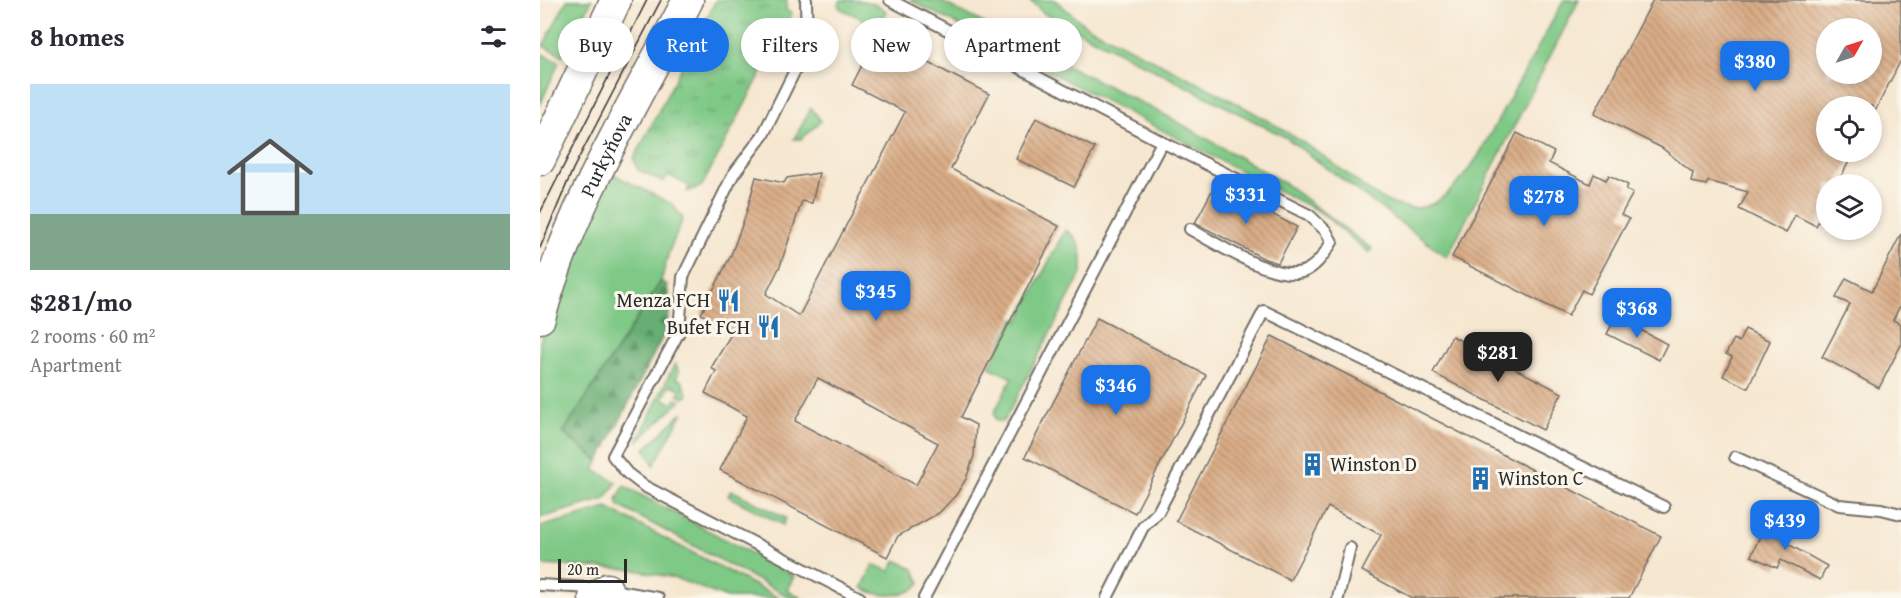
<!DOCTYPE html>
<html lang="en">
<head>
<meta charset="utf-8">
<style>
  :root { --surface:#fff; --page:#f7f7f7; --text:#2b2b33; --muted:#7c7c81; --accent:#1a73e8 }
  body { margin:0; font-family:"Gentium Book Plus",serif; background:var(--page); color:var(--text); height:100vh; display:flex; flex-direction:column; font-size:22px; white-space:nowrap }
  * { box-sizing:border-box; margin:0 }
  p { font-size:20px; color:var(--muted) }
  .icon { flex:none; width:33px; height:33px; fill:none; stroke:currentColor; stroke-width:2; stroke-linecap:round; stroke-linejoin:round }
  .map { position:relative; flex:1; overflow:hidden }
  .drawer { display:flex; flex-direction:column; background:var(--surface); width:540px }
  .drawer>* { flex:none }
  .hud { position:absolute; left:18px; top:18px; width:570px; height:54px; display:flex; gap:12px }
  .needle { width:39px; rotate:51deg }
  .buttons { position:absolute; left:1276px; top:18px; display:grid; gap:12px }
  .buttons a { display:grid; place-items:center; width:66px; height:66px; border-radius:50%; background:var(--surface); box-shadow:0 3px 9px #0003; font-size:30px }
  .scale { position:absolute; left:18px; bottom:15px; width:69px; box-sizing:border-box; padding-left:6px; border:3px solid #2b2b2b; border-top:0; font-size:16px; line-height:21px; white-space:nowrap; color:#2b2b2b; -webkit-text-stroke:4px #fbf7ec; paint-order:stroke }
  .price { position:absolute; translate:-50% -51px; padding:0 14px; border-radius:12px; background:var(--accent); color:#fff; font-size:20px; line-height:39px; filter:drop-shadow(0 2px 3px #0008) }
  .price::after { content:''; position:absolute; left:50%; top:36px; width:18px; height:14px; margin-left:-9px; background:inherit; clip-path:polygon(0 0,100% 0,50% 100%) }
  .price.on { background:#222; color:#fff }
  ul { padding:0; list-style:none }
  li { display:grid; align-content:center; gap:12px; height:318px; padding:0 30px }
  li span { display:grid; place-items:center; height:186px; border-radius:0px; color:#555 }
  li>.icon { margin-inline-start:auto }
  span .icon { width:108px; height:108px; fill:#fffc; stroke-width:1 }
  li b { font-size:26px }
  h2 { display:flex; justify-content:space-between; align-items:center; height:72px; padding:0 30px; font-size:26px }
  .tag { padding:0 21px; border-radius:27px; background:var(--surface); box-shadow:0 3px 9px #0003; font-size:21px; line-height:54px }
  .tag.on { background:var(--accent); color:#fff }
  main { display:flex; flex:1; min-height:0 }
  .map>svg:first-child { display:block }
  .green { fill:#7fc986; stroke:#557a58; stroke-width:1.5 }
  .forest { fill:url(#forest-firs); stroke:#496c4f; stroke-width:1.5 }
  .park { fill:url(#park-tufts); stroke:#557a58; stroke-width:1.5 }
  .building { fill:url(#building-back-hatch); fill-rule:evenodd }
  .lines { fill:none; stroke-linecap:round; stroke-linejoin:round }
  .lane-casing { stroke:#726d65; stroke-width:14 }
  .secondary-casing { stroke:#726d65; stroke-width:33 }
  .lane { stroke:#fff; stroke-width:10 }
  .secondary { stroke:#fff; stroke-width:30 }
  .tram { stroke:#2b2b2b; stroke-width:1.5 }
  .labels { text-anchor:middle; stroke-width:6; stroke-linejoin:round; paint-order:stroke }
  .street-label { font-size:20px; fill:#2b2b2b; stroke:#fbf7ec }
  .poi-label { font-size:20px; fill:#2b2b2b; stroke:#fbf7ec; text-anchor:end }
</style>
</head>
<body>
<main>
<section class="drawer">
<h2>8 homes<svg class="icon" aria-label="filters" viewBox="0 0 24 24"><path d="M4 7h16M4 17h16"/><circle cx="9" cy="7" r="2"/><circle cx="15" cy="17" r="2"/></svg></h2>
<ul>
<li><span style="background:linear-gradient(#bfe0f5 70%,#7fa58c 0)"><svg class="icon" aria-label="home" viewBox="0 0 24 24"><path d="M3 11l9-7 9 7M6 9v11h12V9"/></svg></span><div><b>$281/mo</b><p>2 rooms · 60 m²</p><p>Apartment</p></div></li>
</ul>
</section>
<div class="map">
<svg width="1361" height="598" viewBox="0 0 1361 598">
  <defs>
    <pattern id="forest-firs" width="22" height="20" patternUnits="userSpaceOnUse" patternTransform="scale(1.5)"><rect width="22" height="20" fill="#67ad73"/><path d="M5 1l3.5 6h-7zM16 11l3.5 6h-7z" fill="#558d5f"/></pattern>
    <pattern id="park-tufts" width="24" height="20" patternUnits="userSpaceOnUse" patternTransform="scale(1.5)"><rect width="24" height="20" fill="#7fc986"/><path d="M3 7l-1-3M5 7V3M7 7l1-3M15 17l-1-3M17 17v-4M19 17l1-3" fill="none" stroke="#68a36e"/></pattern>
    <pattern id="building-back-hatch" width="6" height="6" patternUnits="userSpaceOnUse" patternTransform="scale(1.5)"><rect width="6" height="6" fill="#daad87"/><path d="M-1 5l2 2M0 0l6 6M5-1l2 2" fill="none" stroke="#b18d6f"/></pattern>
  </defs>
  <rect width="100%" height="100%" fill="#fbf7ec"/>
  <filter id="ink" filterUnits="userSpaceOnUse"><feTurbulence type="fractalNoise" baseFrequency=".0167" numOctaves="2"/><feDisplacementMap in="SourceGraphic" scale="12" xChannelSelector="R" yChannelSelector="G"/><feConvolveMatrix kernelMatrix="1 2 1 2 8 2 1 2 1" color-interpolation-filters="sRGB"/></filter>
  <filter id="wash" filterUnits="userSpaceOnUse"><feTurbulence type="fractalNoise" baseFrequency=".008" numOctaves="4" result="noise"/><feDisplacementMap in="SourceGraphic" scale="24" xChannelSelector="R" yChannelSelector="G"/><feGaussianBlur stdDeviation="1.35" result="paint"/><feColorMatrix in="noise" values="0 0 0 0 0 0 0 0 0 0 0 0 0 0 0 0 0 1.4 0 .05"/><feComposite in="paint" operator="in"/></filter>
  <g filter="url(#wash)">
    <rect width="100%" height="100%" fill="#f6e7d0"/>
    <g class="green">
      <polygon points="27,0 52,0 32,38 29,37 23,49 26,51 23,56 3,46"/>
      <path d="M301,0C318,0 334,0 346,11L341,28L301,9L298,6Z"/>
      <polygon points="370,0 398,0 629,117 744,183 832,249 829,253 780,212"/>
      <path d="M489,0H515L545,25C630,70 720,109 797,166C819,182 842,206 871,208C899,211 923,178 937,158L1024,0H1039L907,257L745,137L505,14Z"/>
      <polygon points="0,53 19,62 0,105"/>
      <polygon points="271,108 281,121 261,139 254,139"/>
      <polygon points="67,171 132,204 143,218 129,252 121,281 23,433 59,461 54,470 77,482 65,499 0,518 0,342 12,302"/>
      <path d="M525,230C542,238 543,254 542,272L467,416L464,421H456L454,413L472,378L449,367L474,319L478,321Z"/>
      <polygon points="135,363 139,372 136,378 142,381 148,395 144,398 138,395 141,389 130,385 123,399 133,404 136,399 141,401 97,442"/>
      <polygon points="143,412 114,465 105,449"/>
      <polygon points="84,486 254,576 247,590 261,598 251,598 79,506 77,499"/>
      <polygon points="191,490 246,518 243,525 188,496"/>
      <polygon points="67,508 239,598 187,598 135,578 90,569 0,565 0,527"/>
      <path d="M356,560L374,569L380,583C369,598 341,598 322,588L333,565L350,571Z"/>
    </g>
    <polygon class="forest" points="121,281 127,285 130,310 124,334 59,461 23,433"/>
    <polygon class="park" points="176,0 247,0 246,10 252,14 162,186 147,192 149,186 128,175 124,182 98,170 94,159"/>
    <g id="blocks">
      <g class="building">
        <path d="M1113,0H1361V60L1332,117V106H1287V152H1314L1297,184H1287V205L1276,226L1255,215L1246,233L1199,209L1208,192L1168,181L1166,185L1151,182L1153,173L1122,148L1054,114ZM1287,28H1332V74H1287Z"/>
        <path d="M337,36L449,94L411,169L519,226L421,417L436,425L434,456L426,479L416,495L399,513L358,536L347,557L180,470L207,416L165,393L176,371L171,368L193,331L161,314L191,255L206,214L216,177L244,183L247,178L279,173L272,203L262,201L240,266L226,294L259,316L365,112L312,85ZM278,378L398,443L376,485L255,421Z"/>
        <polygon points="496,118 555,148 534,187 476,159"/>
        <polygon points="977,133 1014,152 1009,163 1050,184 1054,174 1066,180 1069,175 1088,185 1086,190 1093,193 1081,215 1089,219 1049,294 1042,290 1028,316 912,257"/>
        <polygon points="675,185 757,227 738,263 725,259 655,223"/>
        <polygon points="1361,234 1361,304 1353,320 1361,324 1361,345 1339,388 1282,357 1310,304 1296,298 1306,278 1332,291"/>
        <polygon points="1076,317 1127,344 1119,360 1067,334"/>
        <polygon points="557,318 666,375 595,513 485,457"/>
        <polygon points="1205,329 1230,341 1208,388 1183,376 1192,357 1186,354 1194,339 1199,342"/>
        <polygon points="732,336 1121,536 1089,598 872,598 822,571 841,535 788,507 750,580 636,521"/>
        <polygon points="912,336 1022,393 1003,430 893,373"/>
        <polygon points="1228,519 1254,530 1248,544 1287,566 1280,580 1241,560 1237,568 1211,556"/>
      </g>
    </g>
  </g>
  <g filter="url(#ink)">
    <use href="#blocks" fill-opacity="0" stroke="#726d65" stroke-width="1.5"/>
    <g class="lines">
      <defs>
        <g id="lane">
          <polyline points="266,0 267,46 223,135 193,175 143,277 139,332 73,456 87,473 104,486 320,598"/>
          <path d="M350,0L622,142L769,215L786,231L792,242C785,253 778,264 767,270C739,285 676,243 650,229"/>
          <polyline points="1195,457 1299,505 1341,509 1361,514"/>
          <polyline points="0,585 67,589 118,598"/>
          <polyline points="384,598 622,142"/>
          <polyline points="567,598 603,527 618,512 724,311 1124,507"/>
          <polyline points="798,598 810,548"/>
        </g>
        <g id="secondary">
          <polyline points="0,160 76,0"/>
          <path id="s1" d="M0,318C30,206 95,102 148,0"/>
          <polyline points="54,598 67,589"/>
        </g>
      </defs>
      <use href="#lane" class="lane-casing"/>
      <use href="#secondary" class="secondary-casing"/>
      <use href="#lane" class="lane"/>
      <use href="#secondary" class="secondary"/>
      <g class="tram">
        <polyline points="0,213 107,0"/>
        <polyline points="0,248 33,169 121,0"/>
      </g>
    </g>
  </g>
  <defs>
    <symbol id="restaurant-bare" viewBox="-9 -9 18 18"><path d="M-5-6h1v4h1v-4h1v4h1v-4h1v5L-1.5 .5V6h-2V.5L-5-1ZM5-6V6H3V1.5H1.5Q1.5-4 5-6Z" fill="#1f6fb2" stroke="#fbf7ec" stroke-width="2.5" paint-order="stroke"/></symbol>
    <symbol id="building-bare" viewBox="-9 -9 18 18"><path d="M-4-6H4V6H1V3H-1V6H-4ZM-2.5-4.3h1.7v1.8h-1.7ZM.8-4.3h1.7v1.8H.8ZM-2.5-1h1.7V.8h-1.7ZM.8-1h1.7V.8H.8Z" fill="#1f6fb2" stroke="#fbf7ec" stroke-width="2.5" paint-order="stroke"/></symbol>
  </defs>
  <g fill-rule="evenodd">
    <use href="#restaurant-bare" x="172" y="284" width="33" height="33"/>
    <use href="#restaurant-bare" x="212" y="310" width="33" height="33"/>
    <use href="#building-bare" x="756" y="448" width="33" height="33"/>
    <use href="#building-bare" x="924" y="462" width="33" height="33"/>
  </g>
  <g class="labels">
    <g class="street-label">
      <text dy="7" stroke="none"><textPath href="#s1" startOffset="176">Purkyňova</textPath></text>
    </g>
    <g class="poi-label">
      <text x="170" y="307">Menza FCH</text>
      <text x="210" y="334">Bufet FCH</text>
      <text x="790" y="471" text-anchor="start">Winston D</text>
      <text x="958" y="485" text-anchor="start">Winston C</text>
    </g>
  </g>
</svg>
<div class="buttons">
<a><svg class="needle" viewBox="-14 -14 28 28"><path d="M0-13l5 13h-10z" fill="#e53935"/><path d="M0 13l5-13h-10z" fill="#7c7c81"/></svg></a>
<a><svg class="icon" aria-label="locate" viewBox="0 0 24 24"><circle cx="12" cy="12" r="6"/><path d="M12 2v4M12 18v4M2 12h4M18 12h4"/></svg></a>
<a><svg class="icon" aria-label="layers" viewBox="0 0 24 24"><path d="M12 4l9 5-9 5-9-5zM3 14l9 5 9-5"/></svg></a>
</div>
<div class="scale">20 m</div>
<b class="price" style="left:1215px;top:92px">$380</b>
<b class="price" style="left:706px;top:225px">$331</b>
<b class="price" style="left:1004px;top:227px">$278</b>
<b class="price" style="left:336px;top:322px">$345</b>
<b class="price" style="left:1097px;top:339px">$368</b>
<b class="price on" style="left:958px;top:383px">$281</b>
<b class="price" style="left:576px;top:416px">$346</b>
<b class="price" style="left:1245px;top:551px">$439</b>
<div class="hud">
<a class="tag">Buy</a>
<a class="tag on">Rent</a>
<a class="tag">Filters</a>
<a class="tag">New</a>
<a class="tag">Apartment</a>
</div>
</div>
</main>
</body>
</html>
